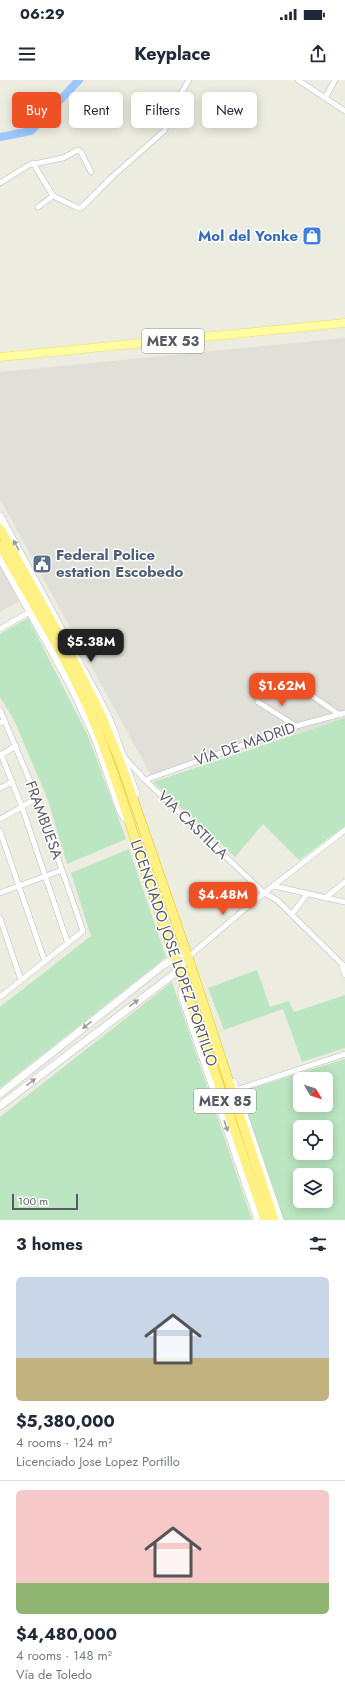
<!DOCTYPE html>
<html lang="en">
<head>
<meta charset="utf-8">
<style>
  :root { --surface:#fff; --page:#f2f2f3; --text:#1f2937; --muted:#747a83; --line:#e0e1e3; --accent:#ee5124 }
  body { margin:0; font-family:Jost,sans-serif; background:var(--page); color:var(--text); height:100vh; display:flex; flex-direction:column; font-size:15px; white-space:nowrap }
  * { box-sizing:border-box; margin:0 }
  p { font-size:13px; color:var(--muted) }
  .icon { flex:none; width:22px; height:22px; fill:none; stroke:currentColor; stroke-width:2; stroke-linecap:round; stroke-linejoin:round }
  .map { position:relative; height:1140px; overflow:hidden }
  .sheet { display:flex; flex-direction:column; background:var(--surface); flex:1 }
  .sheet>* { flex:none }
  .guide { position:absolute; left:12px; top:12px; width:321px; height:36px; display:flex; gap:8px }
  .needle { width:26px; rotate:129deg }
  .buttons { position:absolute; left:293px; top:992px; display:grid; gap:8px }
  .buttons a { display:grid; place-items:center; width:40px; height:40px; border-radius:6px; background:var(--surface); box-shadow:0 2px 10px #0003; font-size:20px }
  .scale { position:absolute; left:12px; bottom:10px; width:66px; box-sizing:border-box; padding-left:4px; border:2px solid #595b62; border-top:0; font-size:11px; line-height:14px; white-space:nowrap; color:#595b62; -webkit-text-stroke:3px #fff; paint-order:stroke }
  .price { position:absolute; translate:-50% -34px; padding:0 9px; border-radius:8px; background:var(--accent); color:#fff; font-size:13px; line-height:26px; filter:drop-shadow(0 1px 2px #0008) }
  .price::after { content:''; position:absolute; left:50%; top:24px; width:12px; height:9px; margin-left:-6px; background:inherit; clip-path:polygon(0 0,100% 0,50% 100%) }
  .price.on { background:#222; color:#fff }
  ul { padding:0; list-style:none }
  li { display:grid; align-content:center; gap:8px; height:212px; padding:0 16px }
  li+li { border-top:1px solid var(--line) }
  li span { display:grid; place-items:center; height:124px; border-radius:6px; color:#555 }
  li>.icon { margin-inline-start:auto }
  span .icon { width:72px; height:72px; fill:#fffc; stroke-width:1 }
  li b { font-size:17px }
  h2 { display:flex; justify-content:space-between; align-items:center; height:48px; padding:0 16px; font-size:17px }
  .tag { padding:0 14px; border-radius:6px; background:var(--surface); box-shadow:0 2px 10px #0003; font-size:14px; line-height:36px }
  .tag.on { background:var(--accent); color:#fff }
  .status { display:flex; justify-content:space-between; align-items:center; height:28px; padding:0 20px; background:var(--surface); direction:ltr }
  .status svg { height:11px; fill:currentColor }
  header { display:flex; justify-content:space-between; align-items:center; height:52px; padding:0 16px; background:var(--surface); font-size:18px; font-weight:700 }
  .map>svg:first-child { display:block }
  .industrial { fill:#e0dfd8 }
  .green { fill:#bbe6c1; fill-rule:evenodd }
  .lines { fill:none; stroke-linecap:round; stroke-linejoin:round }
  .river { stroke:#9dc7ff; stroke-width:8 }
  .street-casing { stroke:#bbbcc3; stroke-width:6 }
  .secondary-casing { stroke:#bbbdc5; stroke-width:8 }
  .primary-casing { stroke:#f6df50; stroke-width:9 }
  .highway-casing { stroke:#ecc400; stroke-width:10 }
  .street { stroke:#fff; stroke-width:5 }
  .secondary { stroke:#fff; stroke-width:7 }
  .primary { stroke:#fffda2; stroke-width:8 }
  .highway { stroke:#fff184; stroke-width:9 }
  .oneway { fill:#9b9da1 }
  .labels { text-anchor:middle; stroke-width:3; stroke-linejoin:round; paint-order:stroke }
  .shield { fill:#fff; stroke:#8b8c91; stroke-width:1 }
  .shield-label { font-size:14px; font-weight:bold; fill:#595b62 }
  .shop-label { font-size:15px; font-weight:bold; fill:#366cbe; stroke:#fff; text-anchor:end }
  .service-label { font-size:15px; font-weight:bold; fill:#4e5e75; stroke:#fff; text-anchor:start }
  .street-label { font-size:15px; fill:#595b62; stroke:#fff }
</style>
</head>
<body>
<div class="status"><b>06:29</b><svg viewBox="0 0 49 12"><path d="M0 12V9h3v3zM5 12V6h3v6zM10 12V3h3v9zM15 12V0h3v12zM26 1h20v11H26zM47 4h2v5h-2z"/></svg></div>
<header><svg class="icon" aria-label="menu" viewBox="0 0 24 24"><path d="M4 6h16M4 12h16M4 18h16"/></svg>Keyplace<svg class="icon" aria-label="share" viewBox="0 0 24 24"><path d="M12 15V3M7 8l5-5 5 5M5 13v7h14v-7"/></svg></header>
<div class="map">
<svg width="345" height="1140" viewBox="0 0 345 1140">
  <rect width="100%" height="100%" fill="#edece0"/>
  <g class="industrial">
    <polygon points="345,258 345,638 153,699 0,419 0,292"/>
    <polygon points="0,485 20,521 0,532"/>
  </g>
  <g class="green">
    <polygon points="28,538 88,656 126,759 67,784 48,720 14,640 0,617 0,554"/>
    <polygon points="345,638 345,746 299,780 263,744 235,777 153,702"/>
    <polygon points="129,769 166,877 0,1008 0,927 91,856 71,793"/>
    <polygon points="257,890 270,927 289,921 294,932 345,915 345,968 302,982 283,929 224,950 208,908"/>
    <polygon points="172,902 252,1140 0,1140 0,1037"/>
    <path d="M345,979V1140H284L240,1012ZM300,999H326V1025H300ZM300,1047H326V1073H300ZM300,1095H326V1121H300Z"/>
  </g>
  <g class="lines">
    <polyline class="river" points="0,57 31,51 79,0"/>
    <defs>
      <g id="street">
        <polyline points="298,0 345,31"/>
        <polyline points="325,18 335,0"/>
        <polyline points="33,83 53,116 78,128 81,128 113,96 164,51 179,17 189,0"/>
        <polyline points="0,103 29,85 63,78 78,70 81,72 91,92"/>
        <polyline points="38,127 53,116"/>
        <polyline points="0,549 33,530"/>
        <polyline points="289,600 340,635"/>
        <polyline points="258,622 296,646"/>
        <polyline points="0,630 37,718 83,851 0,917"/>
        <polyline points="0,643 5,640"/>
        <polyline points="1,674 22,727 68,864"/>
        <polyline points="0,675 16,666"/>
        <polyline points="123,676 145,700 264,813 277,820 345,887"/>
        <polyline points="145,700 296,646 345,633"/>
        <polyline points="0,708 12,702"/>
        <polyline points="0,739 37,718"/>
        <polyline points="0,751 45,882"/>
        <polyline points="274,806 345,822"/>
        <polyline points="0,813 62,790"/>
        <polyline points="325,818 345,802"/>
        <polyline points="292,834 307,814"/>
        <polyline points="0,838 21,900"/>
        <polyline points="188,877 264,813 345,750"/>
        <polyline points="342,885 345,895"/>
        <polyline points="236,1010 345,974"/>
      </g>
      <g id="secondary">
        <polyline points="0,436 100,621 110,641 136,714"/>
        <polyline points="0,478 71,606 85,636 96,660 120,730 124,737 130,742"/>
        <polyline points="185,903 182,911 182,916 258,1140"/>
        <polyline points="233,1002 280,1140"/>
        <polyline points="0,1014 162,886 185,871"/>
        <polyline points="0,1026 174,894 188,877"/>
      </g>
      <polyline id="primary" points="0,277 345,243"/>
      <g id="highway">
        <polyline points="0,449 77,587 101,635 121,684 188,877 274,1140"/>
        <path d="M0,465C32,522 67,578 93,639C116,694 132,752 151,808C189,919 228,1029 265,1140"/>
      </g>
    </defs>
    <use href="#street" class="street-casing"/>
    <use href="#secondary" class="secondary-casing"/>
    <use href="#primary" class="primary-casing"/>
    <use href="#highway" class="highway-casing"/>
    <use href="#street" class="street"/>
    <use href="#secondary" class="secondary"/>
    <use href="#primary" class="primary"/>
    <use href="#highway" class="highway"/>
  </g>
  <defs><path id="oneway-solid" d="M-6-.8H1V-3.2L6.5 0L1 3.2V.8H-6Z"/></defs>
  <g class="oneway">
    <use href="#oneway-solid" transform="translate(16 465) rotate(-119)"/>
    <use href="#oneway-solid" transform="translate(134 923) rotate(-36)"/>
    <use href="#oneway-solid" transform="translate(87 945) rotate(142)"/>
    <use href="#oneway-solid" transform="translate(31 1002) rotate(-37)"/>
    <use href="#oneway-solid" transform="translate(226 1046) rotate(71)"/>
  </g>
  <defs>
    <symbol id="shop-square" viewBox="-11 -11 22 22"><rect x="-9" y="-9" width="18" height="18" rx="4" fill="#3f7fe0" stroke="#fff"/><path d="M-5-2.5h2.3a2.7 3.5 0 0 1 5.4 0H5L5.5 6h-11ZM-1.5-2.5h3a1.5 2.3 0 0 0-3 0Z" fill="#fff"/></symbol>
    <symbol id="civic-square" viewBox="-11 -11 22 22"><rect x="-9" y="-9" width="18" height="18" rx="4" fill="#5c6f8a" stroke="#fff"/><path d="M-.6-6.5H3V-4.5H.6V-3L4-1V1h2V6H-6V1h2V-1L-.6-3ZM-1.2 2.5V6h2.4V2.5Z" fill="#fff"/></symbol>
  </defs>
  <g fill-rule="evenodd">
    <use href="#shop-square" x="301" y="145" width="22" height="22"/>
    <use href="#civic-square" x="31" y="473" width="22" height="22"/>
  </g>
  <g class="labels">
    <g class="shield">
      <rect x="142" y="249" width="62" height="24" rx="3"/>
      <rect x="194" y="1009" width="62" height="24" rx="3"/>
    </g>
    <g class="shield-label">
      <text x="173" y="266">MEX 53</text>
      <text x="225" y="1026">MEX 85</text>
    </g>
    <g class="shop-label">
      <text x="298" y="161">Mol del Yonke</text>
    </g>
    <g class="service-label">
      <text x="56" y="480">Federal Police<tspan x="56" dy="17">estation Escobedo</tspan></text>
    </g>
    <g class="street-label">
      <text transform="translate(245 664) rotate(-19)" y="5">VÍA DE MADRID</text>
      <text transform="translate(44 740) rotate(70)" y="5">FRAMBUESA</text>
      <text transform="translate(193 745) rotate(44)" y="5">VIA CASTILLA</text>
      <text transform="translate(174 873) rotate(71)" y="5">LICENCIADO JOSE LOPEZ PORTILLO</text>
    </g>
  </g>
</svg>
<div class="buttons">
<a><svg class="needle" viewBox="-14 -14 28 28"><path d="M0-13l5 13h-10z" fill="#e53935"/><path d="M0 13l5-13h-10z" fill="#747a83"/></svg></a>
<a><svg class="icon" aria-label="locate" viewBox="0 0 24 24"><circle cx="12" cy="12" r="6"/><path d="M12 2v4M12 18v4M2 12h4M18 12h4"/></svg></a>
<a><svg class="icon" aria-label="layers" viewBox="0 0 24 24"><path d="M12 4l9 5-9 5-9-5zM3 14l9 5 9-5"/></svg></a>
</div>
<div class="scale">100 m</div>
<b class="price on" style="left:91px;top:583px">$5.38M</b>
<b class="price" style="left:282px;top:627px">$1.62M</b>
<b class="price" style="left:223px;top:836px">$4.48M</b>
<div class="guide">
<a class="tag on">Buy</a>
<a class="tag">Rent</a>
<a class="tag">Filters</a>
<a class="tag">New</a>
</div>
</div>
<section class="sheet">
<h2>3 homes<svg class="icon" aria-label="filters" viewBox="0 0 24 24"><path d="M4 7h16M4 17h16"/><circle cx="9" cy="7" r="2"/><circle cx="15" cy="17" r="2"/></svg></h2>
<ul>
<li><span style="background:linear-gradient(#c9d6e8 65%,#c2b280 0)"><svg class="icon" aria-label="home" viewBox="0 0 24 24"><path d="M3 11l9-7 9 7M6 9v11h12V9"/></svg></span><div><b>$5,380,000</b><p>4 rooms · 124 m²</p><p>Licenciado Jose Lopez Portillo</p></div></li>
<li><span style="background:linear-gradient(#f6c9c9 75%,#8fb573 0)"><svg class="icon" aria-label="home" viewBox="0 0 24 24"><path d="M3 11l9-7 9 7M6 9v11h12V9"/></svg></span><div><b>$4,480,000</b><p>4 rooms · 148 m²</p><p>Vía de Toledo</p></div></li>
</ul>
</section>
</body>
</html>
